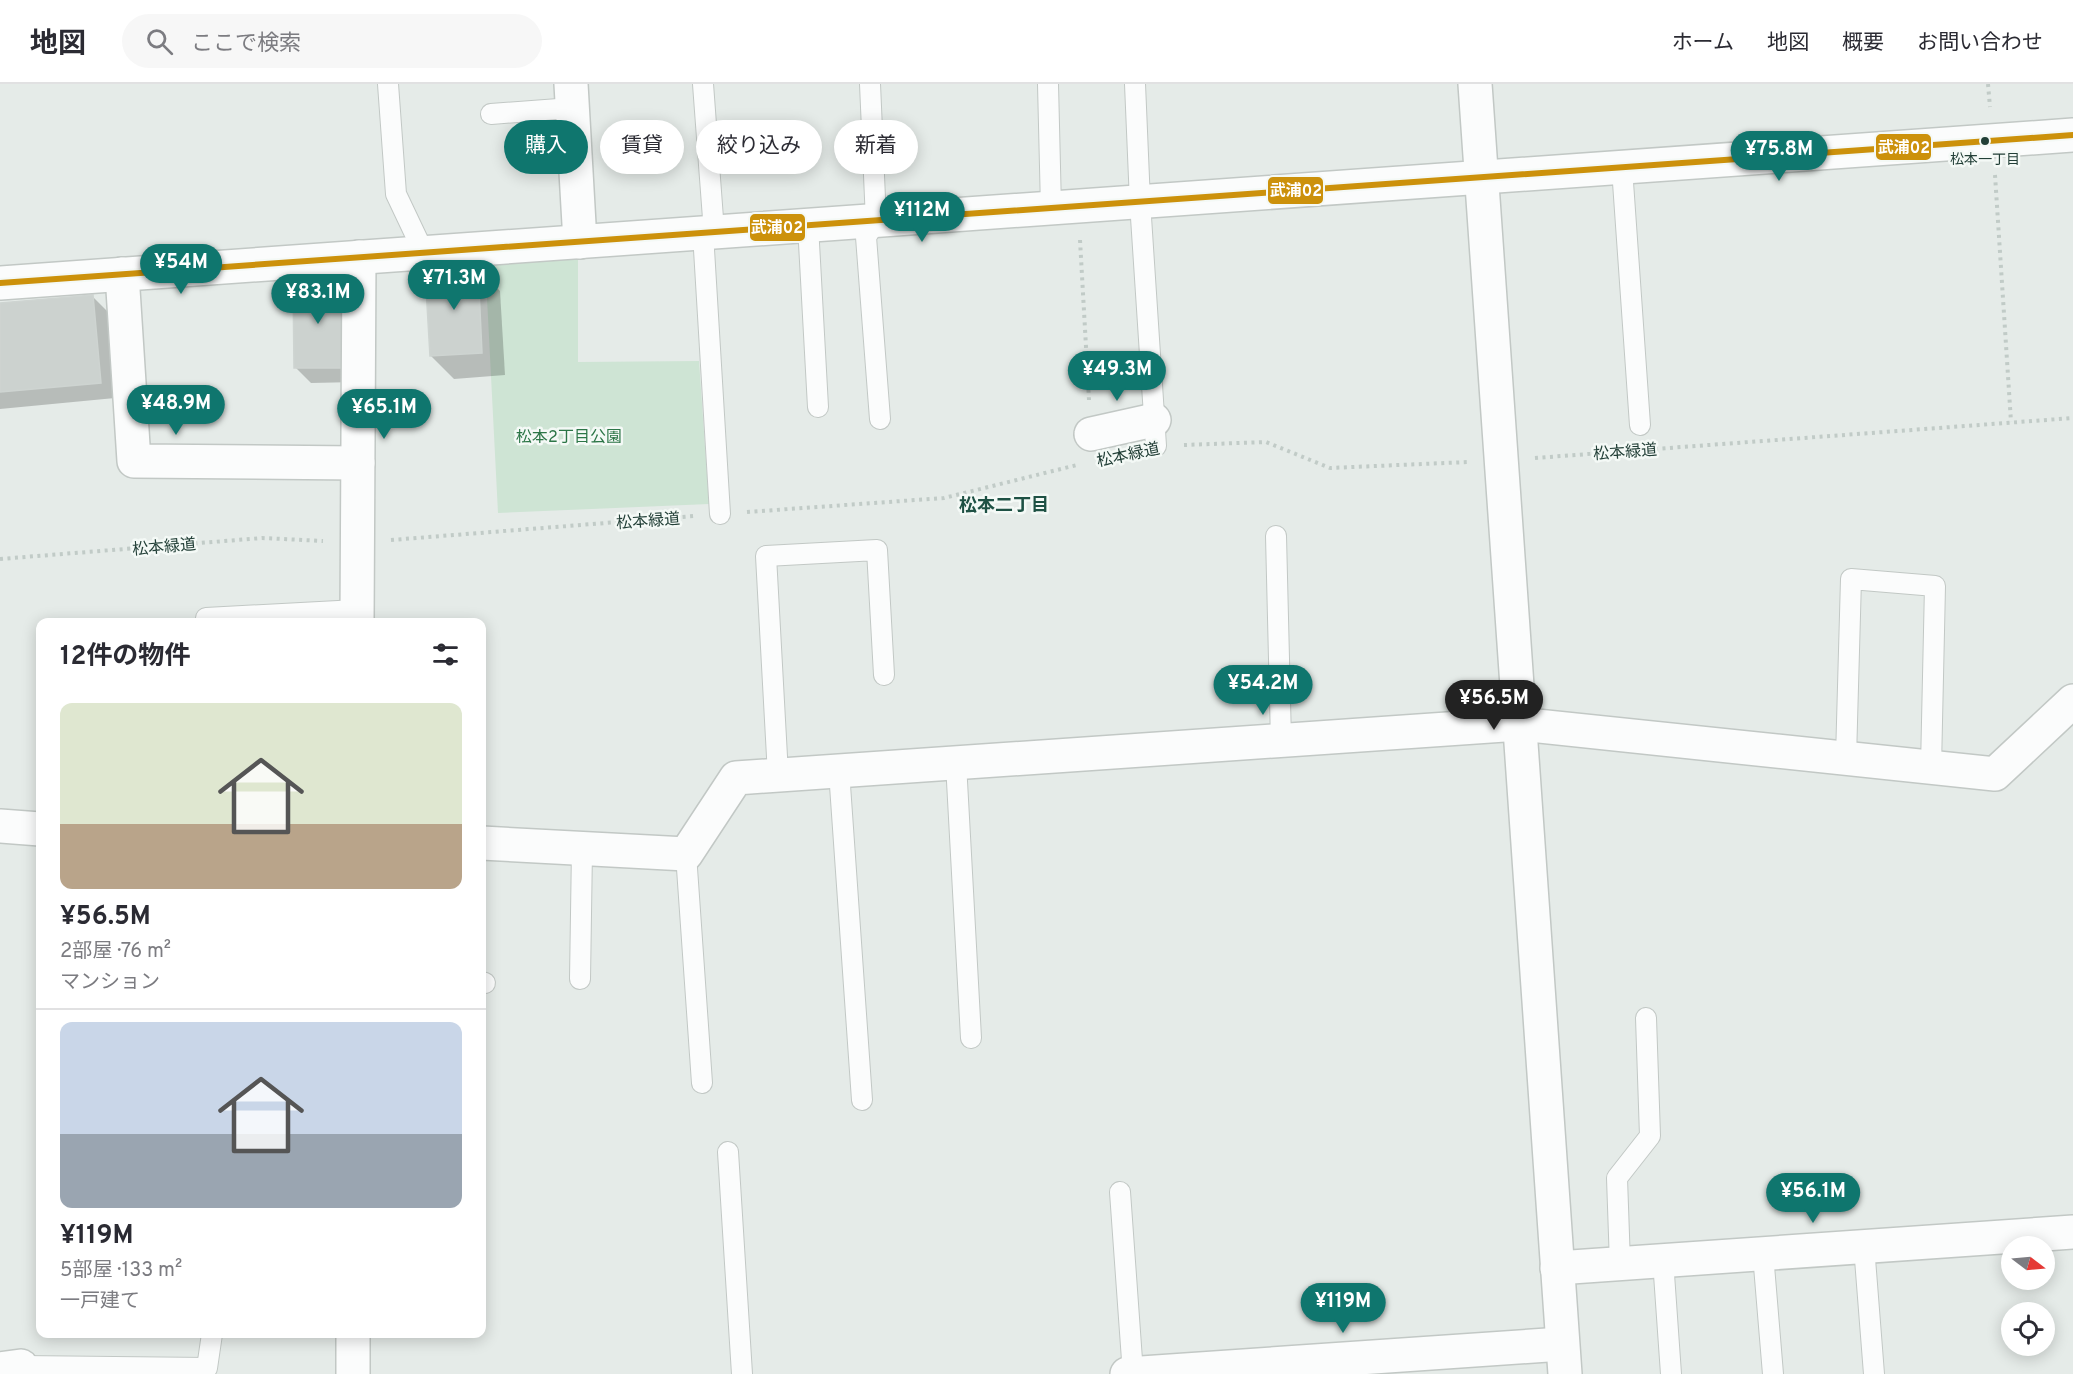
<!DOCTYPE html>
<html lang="ja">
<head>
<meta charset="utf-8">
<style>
  :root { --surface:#fff; --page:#f7f7f7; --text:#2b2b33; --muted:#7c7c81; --line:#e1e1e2; --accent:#0f766e }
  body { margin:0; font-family:Overpass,"Noto Sans JP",sans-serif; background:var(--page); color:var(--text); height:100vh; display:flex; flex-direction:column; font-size:22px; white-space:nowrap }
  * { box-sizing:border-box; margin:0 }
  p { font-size:20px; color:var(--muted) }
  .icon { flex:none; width:33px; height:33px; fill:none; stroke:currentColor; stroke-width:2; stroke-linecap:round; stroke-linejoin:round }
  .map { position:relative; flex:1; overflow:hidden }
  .details { position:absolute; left:36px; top:534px; width:450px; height:720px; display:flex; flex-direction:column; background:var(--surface); border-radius:12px; box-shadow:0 3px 15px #0003 }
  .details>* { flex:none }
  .banner { position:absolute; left:504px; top:36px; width:570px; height:54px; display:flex; gap:12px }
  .needle { width:39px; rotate:106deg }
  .fabs { position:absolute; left:2001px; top:1152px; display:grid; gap:12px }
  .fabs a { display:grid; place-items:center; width:54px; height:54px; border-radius:50%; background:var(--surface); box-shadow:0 3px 15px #0003; font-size:30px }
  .price { position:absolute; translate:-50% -51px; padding:0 14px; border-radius:21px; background:var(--accent); color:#fff; font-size:20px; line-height:39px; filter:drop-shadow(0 2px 3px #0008) }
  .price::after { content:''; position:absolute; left:50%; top:36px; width:18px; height:14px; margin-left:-9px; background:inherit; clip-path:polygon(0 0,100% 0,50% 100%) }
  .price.current { background:#222; color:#fff }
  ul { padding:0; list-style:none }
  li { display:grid; align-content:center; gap:12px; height:318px; padding:0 24px }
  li+li { border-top:2px solid var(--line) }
  li span { display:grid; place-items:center; height:186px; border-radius:12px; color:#555 }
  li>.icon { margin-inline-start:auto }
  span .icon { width:108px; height:108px; fill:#fffc; stroke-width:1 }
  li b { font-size:26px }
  h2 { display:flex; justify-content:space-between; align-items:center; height:72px; padding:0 24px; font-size:26px }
  .chip { padding:0 21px; border-radius:27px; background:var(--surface); box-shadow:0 3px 15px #0003; font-size:21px; line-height:54px }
  .chip.current { background:var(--accent); color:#fff }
  header { display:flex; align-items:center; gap:36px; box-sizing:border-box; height:84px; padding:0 30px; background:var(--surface); border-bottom:2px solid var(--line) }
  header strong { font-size:28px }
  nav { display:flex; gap:33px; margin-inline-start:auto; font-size:21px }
  .search { width:420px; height:54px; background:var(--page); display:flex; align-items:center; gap:15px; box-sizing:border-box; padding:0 21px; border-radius:33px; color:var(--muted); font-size:22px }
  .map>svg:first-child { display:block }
  .green { fill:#cee4d4 }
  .shadow { fill:#0003 }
  .building { fill:#ccd2cf; stroke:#ced4d1; stroke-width:1.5 }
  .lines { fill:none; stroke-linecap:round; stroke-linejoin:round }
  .lane-casing { stroke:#c2c8c5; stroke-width:22 }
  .street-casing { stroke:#c2c8c5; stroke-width:36 }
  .path { stroke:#c1cbc7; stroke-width:4; stroke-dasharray:3 4.5; stroke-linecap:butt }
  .lane { stroke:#fbfcfc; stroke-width:20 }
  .street { stroke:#fbfcfc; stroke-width:33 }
  .bus-1-casing { stroke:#f4f9f6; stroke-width:10 }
  .bus-1 { stroke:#cc910b; stroke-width:6 }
  .bus-dot { fill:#223f37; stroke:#f4f9f6; stroke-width:2 }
  .labels { text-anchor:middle; stroke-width:5; stroke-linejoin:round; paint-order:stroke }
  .bus-label { font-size:14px; fill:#223f37; stroke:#f4f9f6 }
  .park-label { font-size:16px; fill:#2c7647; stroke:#f4f9f6 }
  .street-label { font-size:16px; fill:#223f37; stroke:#f4f9f6 }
  .neighbourhood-label { font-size:18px; font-weight:bold; fill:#1e5144; stroke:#f4f9f6 }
  .line-badge { stroke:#f4f9f6; stroke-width:2 }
  .badge-label { font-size:16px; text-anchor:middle; font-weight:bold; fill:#fff }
</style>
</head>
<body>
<header>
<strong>地図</strong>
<div class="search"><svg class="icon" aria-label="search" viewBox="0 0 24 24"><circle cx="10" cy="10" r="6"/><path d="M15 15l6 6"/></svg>ここで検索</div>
<nav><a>ホーム</a><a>地図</a><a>概要</a><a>お問い合わせ</a></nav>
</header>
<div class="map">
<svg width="2073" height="1290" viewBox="0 0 2073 1290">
  <rect width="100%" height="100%" fill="#e5ebe8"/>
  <polygon class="green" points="578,169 578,278 699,277 709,420 498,429 485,175"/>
  <g class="shadow">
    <polygon points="477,184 500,207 505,291 454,295 431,272"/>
    <polygon points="341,199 356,215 357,298 311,299 296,284"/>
    <polygon points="92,212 108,228 115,314 0,325 0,221"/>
  </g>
  <g class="building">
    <polygon points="478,183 482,269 430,272 425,186"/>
    <polygon points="293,198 342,198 343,284 294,284"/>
    <polygon points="93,211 101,299 0,308 0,219"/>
  </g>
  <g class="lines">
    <defs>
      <g id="lane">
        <polyline points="388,0 396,110 424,169"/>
        <polyline points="703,0 714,148"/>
        <polyline points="870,0 876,137 866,153 880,335"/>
        <polyline points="1048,0 1051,124"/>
        <polyline points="1135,0 1140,118 1156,362"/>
        <polyline points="491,30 572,24"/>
        <polyline points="1622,84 1640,341"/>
        <polyline points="808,141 818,323"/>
        <polyline points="703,149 720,430"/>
        <polyline points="1276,452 1281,657"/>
        <polyline points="206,538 206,534 357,526"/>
        <polyline points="1846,674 1851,495 1935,502 1931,683"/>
        <polyline points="956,679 971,954"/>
        <polyline points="839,687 862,1016"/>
        <polyline points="778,691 766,472 877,466 884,591"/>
        <polyline points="686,770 702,999"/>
        <polyline points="580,895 582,765"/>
        <polyline points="482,898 485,899"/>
        <polyline points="728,1068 742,1290"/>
        <polyline points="1120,1108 1133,1290"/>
        <polyline points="1864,1162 1874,1290"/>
        <polyline points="1763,1170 1773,1290"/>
        <polyline points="1663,1176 1671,1290"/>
        <polyline points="1620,1180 1617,1094 1650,1052 1646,934"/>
        <polyline points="21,1282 207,1284 212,1250"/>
      </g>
      <g id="street">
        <polyline points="571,0 580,158"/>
        <polyline points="1475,0 1565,1290"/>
        <polyline points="122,190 134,377 358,379"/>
        <polyline points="0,199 2073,51"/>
        <polyline points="1091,350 1154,336"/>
        <polyline points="357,538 359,173"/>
        <polyline points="0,742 40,745"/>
        <polyline points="482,759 686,770 736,694 1519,640 1995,690 2073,617"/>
        <polyline points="1557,1184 2073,1148"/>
        <polyline points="0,1285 21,1282 26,1290"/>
        <polyline points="353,1290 353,1250"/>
        <polyline points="1127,1290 1562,1260"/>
      </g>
    </defs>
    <use href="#lane" class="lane-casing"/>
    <use href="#street" class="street-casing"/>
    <g class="path">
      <polyline points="1988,0 1990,23"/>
      <polyline points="1995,91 2011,338"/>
      <polyline points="1080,156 1089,316"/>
      <polyline points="1184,361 1266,358 1330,384 1468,378"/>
      <polyline points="1655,365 2073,334"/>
      <polyline points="1535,374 1629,367"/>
      <polyline points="747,428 944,414 1077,381"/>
      <polyline points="391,456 694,432"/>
      <polyline points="0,475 262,454 323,457"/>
    </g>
    <use href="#lane" class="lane"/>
    <use href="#street" class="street"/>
    <defs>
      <polyline id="bus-1" points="0,199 2073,51"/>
    </defs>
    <use href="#bus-1" class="bus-1-casing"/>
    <use href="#bus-1" class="bus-1"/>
  </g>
  <circle class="bus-dot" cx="1985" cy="57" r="5"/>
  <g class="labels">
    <g class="bus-label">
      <text x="1985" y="80">松本一丁目</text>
    </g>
    <g class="park-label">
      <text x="569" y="358">松本2丁目公園</text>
    </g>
    <g class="street-label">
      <text transform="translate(1625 367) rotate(-4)" y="6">松本緑道</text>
      <text transform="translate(1128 370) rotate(-12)" y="6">松本緑道</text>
      <text transform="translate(648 436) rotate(-4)" y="6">松本緑道</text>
      <text transform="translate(164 462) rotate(-5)" y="6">松本緑道</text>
    </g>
    <g class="neighbourhood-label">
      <text x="1004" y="427">松本二丁目</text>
    </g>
  </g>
  <g class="line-badge">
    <rect x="1875" y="49" width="57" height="28" rx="6" fill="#cc910b"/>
    <rect x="1267" y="92" width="57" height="29" rx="6" fill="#cc910b"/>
    <rect x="749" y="129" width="57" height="29" rx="6" fill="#cc910b"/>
  </g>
  <g class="badge-label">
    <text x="1904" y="69">武浦02</text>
    <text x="1296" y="112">武浦02</text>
    <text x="777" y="149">武浦02</text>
  </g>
</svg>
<div class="fabs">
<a><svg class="needle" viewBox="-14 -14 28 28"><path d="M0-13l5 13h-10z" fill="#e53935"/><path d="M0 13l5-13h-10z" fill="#7c7c81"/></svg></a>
<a><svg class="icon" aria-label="locate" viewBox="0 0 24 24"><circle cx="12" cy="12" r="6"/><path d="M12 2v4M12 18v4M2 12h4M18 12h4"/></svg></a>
</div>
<b class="price" style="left:1779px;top:98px">¥75.8M</b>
<b class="price" style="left:922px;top:159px">¥112M</b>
<b class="price" style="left:181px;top:211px">¥54M</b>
<b class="price" style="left:454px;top:227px">¥71.3M</b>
<b class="price" style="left:318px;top:241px">¥83.1M</b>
<b class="price" style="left:1117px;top:318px">¥49.3M</b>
<b class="price" style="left:176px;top:352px">¥48.9M</b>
<b class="price" style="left:384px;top:356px">¥65.1M</b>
<b class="price" style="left:1263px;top:632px">¥54.2M</b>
<b class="price current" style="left:1494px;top:647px">¥56.5M</b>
<b class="price" style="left:1813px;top:1140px">¥56.1M</b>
<b class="price" style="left:1343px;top:1250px">¥119M</b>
<div class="banner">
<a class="chip current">購入</a>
<a class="chip">賃貸</a>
<a class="chip">絞り込み</a>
<a class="chip">新着</a>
</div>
<section class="details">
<h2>12件の物件<svg class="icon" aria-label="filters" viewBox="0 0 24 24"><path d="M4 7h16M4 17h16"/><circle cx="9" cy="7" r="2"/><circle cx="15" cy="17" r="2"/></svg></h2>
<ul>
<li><span style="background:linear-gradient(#dfe7d0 65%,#b9a48a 0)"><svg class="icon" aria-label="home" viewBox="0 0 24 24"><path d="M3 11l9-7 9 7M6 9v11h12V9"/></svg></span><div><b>¥56.5M</b><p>2部屋 · 76 m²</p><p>マンション</p></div></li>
<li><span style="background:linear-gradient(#c9d6e8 60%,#9aa5b1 0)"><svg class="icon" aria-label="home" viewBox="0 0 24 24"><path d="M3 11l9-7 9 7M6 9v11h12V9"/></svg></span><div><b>¥119M</b><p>5部屋 · 133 m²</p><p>一戸建て</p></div></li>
</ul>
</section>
</div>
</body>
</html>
